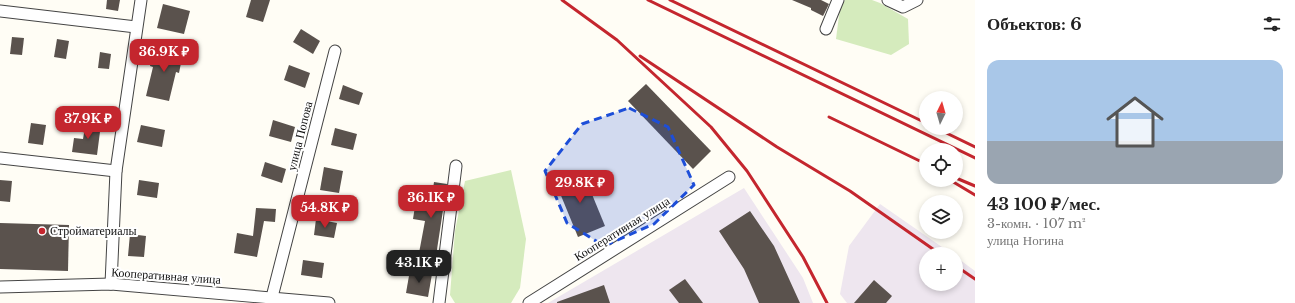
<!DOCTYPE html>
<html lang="ru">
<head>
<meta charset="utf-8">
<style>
  :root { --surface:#fff; --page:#f2f2f2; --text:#222; --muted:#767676; --line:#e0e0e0; --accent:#c4262e }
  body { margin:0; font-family:"Libre Baskerville",serif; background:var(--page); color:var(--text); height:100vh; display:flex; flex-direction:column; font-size:15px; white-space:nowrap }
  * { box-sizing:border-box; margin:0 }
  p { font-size:13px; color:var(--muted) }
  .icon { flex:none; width:22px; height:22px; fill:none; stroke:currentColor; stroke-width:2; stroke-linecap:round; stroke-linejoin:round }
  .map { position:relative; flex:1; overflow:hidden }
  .details { display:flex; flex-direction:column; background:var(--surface); width:320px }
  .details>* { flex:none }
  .needle { width:26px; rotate:5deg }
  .controls { position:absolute; left:919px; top:91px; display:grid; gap:8px }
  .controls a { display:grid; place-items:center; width:44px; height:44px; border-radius:50%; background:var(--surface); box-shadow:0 2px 6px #0003; font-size:20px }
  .price { position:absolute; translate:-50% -34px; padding:0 9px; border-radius:8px; background:var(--accent); color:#fff; font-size:13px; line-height:26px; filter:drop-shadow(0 1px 2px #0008) }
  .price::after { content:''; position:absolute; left:50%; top:24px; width:12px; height:9px; margin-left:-6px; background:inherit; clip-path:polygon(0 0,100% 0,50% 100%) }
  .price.on { background:#222; color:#fff }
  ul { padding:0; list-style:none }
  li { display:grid; align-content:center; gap:8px; height:212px; padding:0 12px }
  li+li { border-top:1px solid var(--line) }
  li span { display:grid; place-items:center; height:124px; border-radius:12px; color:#555 }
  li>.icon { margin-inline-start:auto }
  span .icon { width:72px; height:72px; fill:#fffc; stroke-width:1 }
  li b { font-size:17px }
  h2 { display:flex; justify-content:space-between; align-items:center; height:48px; padding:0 12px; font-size:17px }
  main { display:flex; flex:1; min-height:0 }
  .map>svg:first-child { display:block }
  .industrial { fill:#eee6ef }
  .green { fill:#d5ebbd }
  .building { fill:#5a524d }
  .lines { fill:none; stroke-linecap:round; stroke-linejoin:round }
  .street-casing { stroke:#444; stroke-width:13 }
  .street { stroke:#fff; stroke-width:11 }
  .rail { stroke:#c4262e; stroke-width:3 }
  .marked { fill:#1d4ed8; fill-opacity:0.2; stroke:#1d4ed8; stroke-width:3; stroke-dasharray:8 5; stroke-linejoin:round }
  .poi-dot { fill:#c4262e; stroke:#fff; stroke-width:1.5 }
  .labels { text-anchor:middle; stroke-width:4; stroke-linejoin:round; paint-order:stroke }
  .street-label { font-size:12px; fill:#111; stroke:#fff }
  .poi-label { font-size:12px; fill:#111; stroke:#fff; text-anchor:start }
</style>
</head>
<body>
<main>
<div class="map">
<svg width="975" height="303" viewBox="0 0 975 303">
  <rect width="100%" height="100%" fill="#fffdf5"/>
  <g class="industrial">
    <polygon points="744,188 803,278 813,303 548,303"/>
    <polygon points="880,204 952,254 926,254 926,284 956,284 956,257 975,271 975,303 847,303 840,294 849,246"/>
  </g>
  <g class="green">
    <polygon points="845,0 872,0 880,3 908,19 909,44 891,55 836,39 840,8"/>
    <polygon points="511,170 526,239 520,288 511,303 455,303 450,295 455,231 465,181"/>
  </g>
  <g class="building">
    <polygon points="107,0 120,0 118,11 106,9"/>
    <polygon points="251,0 270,0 263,22 246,17"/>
    <polygon points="792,0 821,0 829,4 823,16 811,10 811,8"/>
    <polygon points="163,4 190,11 184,34 157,28"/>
    <polygon points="301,29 320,41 313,54 293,42"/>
    <polygon points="12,37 24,38 22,55 10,54"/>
    <polygon points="57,39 69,41 66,59 54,57"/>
    <polygon points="154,47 183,53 179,73 176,72 169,101 146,96 153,67 150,66"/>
    <polygon points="100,52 111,54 109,69 98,68"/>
    <polygon points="289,65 310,73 305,88 284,80"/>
    <polygon points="646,84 711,151 693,169 628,101"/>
    <polygon points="343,85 363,93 359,105 339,99"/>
    <polygon points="273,120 295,127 291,142 269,136"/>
    <polygon points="86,122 101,124 97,155 72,152 74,138 83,139"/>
    <polygon points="31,123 46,125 43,145 28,143"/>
    <polygon points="141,125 165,130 162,147 137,142"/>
    <polygon points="335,128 357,134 353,150 331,145"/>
    <polygon points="265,162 286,169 282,183 261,176"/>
    <polygon points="324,167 343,171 339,193 320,190"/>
    <polygon points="582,170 605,226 578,237 555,181"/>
    <polygon points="0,180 12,181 10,202 0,201"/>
    <polygon points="139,180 159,183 157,198 137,195"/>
    <polygon points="434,182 447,184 436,256 419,253 425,221 413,219 416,200 431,202"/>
    <polygon points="256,208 276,209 275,222 264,221 257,257 234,253 237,233 253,236"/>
    <polygon points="750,211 774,246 800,303 759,303 744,269 719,231"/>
    <polygon points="316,219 337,223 334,238 314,235"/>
    <polygon points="0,223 69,225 68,271 0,269"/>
    <polygon points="130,234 146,236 144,257 128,256"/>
    <polygon points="303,260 324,263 322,278 301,275"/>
    <polygon points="410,270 432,274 428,297 406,293"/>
    <polygon points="685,279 703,303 679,303 669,290"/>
    <polygon points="874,280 892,296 886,303 854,303"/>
    <polygon points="604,285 610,303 557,303 557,302"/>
  </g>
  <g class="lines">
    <defs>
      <g id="street">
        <polyline points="888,0 903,7 917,0"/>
        <polyline points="0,11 136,27"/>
        <polyline points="826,29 838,0"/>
        <polyline points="0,158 116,171"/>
        <polyline points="111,284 116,171 141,0"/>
        <polyline points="0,287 111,284 329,303"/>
        <polyline points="272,297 335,51"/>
        <polyline points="439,303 456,166"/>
        <polyline points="529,303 729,177"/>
      </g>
    </defs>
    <use href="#street" class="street-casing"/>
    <use href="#street" class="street"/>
    <g class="rail">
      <polyline points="562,0 617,40 711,127 747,171 803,257 827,303"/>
      <polyline points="648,0 975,158"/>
      <polyline points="670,0 926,123"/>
      <polyline points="640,56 777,147 850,191 940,254"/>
      <polyline points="829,117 926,164"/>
      <polyline points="936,128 975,147"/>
      <polyline points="956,178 975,186"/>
      <polyline points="950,180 975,195"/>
      <polyline points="956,266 975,279"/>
    </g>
  </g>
  <path class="marked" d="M629,108L668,127L694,185L654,224L604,246L567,223L545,171L582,124Z"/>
  <circle class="poi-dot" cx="42" cy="231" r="4"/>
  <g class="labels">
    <g class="street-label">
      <text transform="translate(300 136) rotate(-76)" y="4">улица Попова</text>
      <text transform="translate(622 229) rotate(-32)" y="4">Кооперативная улица</text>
      <text transform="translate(166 276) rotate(4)" y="4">Кооперативная улица</text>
    </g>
    <g class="poi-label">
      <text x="50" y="235">Стройматериалы</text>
    </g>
  </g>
</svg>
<div class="controls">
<a><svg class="needle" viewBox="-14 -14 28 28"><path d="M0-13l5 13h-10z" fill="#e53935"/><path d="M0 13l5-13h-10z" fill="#767676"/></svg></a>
<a><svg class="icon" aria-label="locate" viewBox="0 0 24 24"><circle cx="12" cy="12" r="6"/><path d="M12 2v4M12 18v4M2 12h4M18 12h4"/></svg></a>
<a><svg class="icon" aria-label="layers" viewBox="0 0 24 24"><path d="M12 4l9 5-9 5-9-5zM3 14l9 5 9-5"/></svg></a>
<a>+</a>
</div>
<b class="price" style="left:164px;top:73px">36.9K ₽</b>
<b class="price" style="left:88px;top:140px">37.9K ₽</b>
<b class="price" style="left:580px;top:204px">29.8K ₽</b>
<b class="price" style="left:431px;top:219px">36.1K ₽</b>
<b class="price" style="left:325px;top:229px">54.8K ₽</b>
<b class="price on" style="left:419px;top:284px">43.1K ₽</b>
</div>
<section class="details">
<h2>Объектов: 6<svg class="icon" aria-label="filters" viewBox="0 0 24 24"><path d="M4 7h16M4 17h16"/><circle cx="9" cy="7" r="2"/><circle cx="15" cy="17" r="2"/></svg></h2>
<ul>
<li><span style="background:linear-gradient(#a9c7e8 65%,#9aa5b1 0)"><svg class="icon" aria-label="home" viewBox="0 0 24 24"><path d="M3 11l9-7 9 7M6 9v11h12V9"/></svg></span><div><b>43 100 ₽/мес.</b><p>3-комн. · 107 m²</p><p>улица Ногина</p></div></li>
</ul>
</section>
</main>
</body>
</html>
